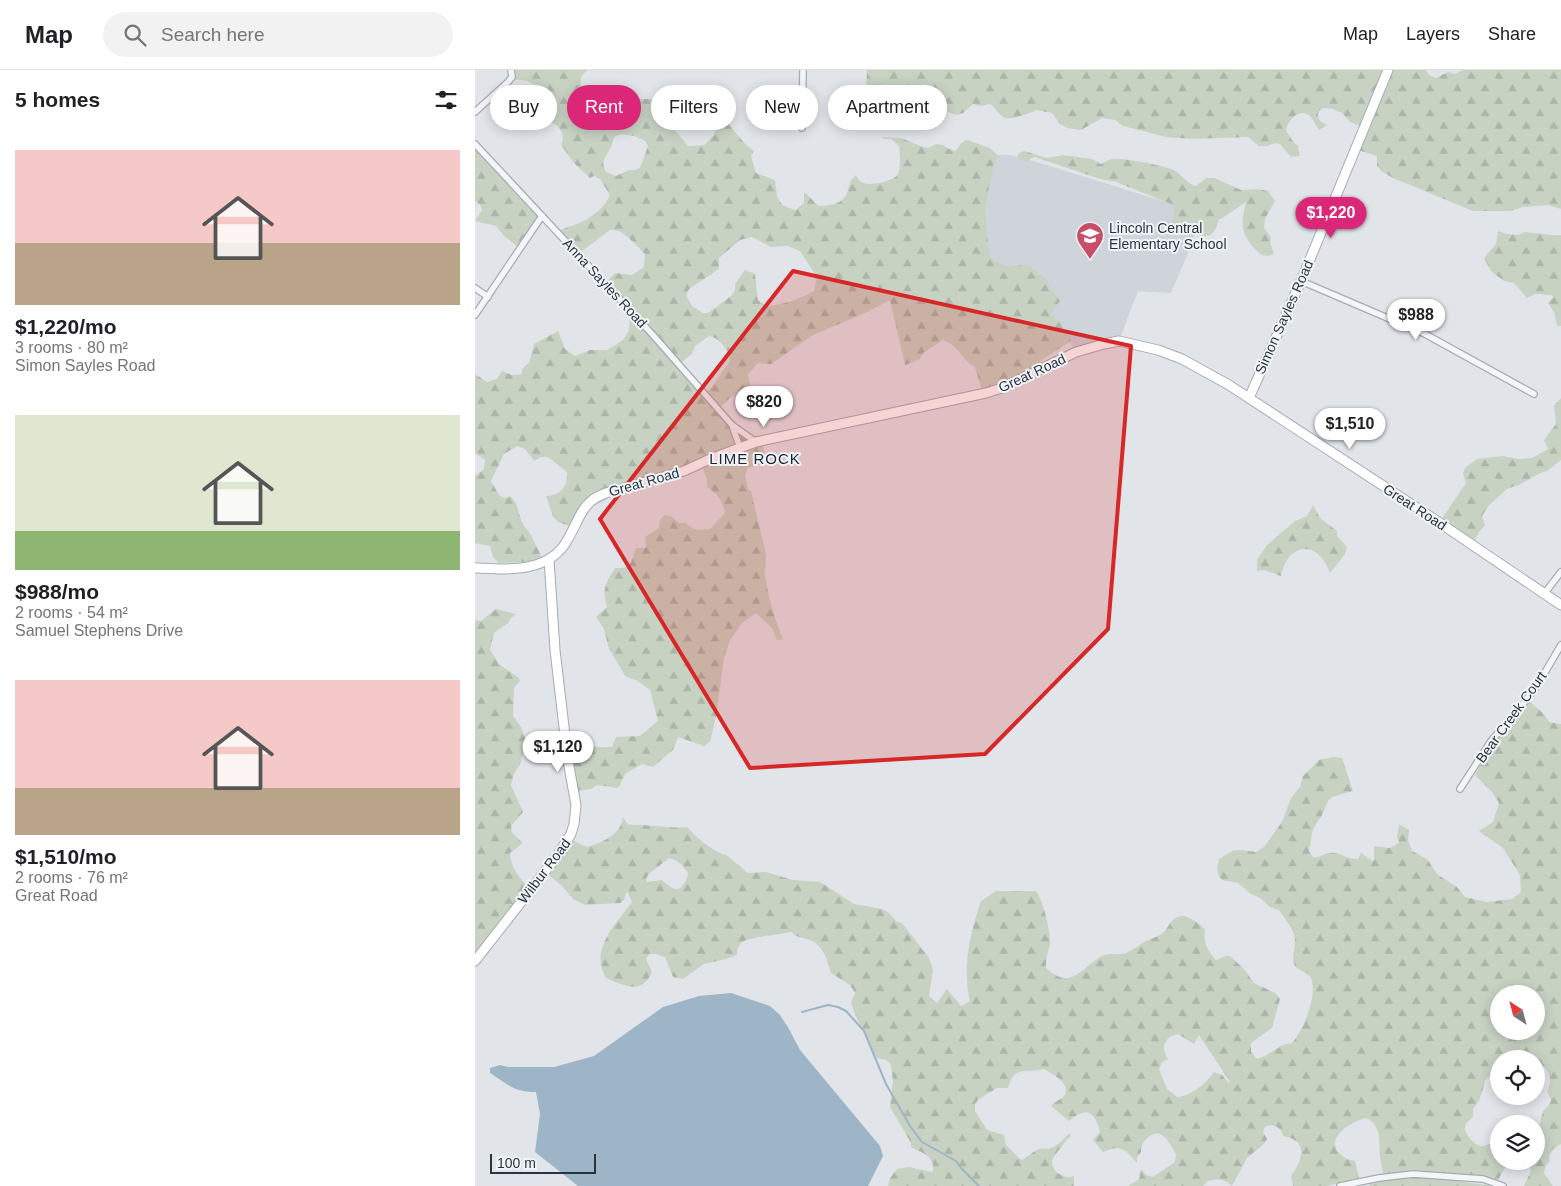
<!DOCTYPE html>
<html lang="en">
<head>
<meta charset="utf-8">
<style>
  :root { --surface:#fff; --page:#f2f2f2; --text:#202124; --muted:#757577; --line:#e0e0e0; --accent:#db2777 }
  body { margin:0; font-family:Arial,sans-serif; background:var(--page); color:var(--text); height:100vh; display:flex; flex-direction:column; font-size:19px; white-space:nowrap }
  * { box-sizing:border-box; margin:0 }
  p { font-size:16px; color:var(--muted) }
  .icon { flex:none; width:28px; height:28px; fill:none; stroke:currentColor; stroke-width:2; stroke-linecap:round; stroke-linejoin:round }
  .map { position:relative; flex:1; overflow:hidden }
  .details { display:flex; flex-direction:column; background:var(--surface); width:475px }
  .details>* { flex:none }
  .top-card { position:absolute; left:15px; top:15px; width:475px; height:45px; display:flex; gap:10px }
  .needle { width:32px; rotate:324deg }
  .fabs { position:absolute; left:1015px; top:915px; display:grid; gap:10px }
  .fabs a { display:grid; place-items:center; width:55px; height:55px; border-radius:50%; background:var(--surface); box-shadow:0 2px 12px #0003; font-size:25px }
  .scale { position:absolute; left:15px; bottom:12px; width:106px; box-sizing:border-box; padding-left:5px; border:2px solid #2a3440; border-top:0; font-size:14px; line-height:18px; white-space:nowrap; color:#2a3440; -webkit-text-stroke:4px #f1f4f7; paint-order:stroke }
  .price { position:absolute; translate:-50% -42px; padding:0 11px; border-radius:18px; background:#fff; color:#222; font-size:16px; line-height:32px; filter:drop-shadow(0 1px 2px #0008) }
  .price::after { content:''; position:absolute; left:50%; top:30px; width:15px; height:11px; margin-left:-8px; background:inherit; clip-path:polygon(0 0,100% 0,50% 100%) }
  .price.active { background:var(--accent); color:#fff }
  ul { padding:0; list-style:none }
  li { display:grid; align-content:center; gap:10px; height:265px; padding:0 15px }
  li span { display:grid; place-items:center; height:155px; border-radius:0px; color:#555 }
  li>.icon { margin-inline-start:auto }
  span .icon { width:90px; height:90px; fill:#fffc; stroke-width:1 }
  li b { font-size:21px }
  h2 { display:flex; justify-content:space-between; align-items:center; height:60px; padding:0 15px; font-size:21px }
  .pill { padding:0 18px; border-radius:22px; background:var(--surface); box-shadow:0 2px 12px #0003; font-size:18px; line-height:45px }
  .pill.active { background:var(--accent); color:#fff }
  header { display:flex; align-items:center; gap:30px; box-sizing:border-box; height:70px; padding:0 25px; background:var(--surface); border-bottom:1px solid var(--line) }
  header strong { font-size:24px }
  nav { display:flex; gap:28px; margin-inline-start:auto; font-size:18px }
  .search { width:350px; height:45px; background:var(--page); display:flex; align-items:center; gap:12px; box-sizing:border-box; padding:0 18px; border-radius:28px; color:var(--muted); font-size:19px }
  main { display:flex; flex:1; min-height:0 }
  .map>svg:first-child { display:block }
  .built { fill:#cfd4db }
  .forest { fill:url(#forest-firs); fill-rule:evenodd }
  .water { fill:#9eb5c7 }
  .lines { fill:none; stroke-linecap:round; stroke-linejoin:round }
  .stream { stroke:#9eb5c7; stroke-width:2 }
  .street-casing { stroke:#a6acb3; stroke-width:8 }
  .secondary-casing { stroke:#a6acb3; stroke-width:11 }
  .street { stroke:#f4f5f7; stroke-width:5.5 }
  .secondary { stroke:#fff; stroke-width:9 }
  .marked { fill:#d62828; fill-opacity:0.2; stroke:#d62828; stroke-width:4; stroke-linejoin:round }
  .labels { text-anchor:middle; stroke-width:4; stroke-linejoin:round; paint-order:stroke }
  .poi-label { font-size:14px; fill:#2a3440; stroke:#f1f4f7; text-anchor:start }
  .street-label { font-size:14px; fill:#2a3440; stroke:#f1f4f7 }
  .neighbourhood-label { font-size:15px; letter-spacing:1px; fill:#1c2531; stroke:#f1f4f7 }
</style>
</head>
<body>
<header>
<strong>Map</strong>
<div class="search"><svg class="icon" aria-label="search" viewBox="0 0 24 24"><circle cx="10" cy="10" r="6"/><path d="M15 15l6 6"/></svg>Search here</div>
<nav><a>Map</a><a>Layers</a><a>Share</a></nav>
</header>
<main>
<section class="details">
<h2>5 homes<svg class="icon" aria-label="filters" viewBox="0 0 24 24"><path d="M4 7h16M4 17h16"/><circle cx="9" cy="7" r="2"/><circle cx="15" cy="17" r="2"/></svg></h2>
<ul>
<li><span style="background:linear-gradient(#f6c9c9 60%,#b9a48a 0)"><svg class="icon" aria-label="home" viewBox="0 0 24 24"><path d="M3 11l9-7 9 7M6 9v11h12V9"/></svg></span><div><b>$1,220/mo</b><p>3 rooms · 80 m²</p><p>Simon Sayles Road</p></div></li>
<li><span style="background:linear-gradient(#dfe7d0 75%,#8fb573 0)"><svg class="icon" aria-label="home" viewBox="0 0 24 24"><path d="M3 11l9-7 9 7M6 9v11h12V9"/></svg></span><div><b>$988/mo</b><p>2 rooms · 54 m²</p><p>Samuel Stephens Drive</p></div></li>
<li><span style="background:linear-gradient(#f6c9c9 70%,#b9a48a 0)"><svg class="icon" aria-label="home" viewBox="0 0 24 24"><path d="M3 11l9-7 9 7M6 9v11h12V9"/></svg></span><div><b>$1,510/mo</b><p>2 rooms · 76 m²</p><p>Great Road</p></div></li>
</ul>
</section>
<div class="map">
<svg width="1086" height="1116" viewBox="0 0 1086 1116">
  <defs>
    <pattern id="forest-firs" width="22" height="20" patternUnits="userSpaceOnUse" patternTransform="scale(1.25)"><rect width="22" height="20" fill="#c8d2c3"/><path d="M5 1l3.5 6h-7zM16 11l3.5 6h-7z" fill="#acb5a9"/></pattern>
  </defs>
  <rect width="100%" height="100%" fill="#e1e5e9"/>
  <polygon class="built" points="518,85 534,85 559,91 726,143 716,176 696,223 663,221 644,271 601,282 554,209 525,197 514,183 506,153"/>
  <g class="forest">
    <path d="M33,0H113C96,11 111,25 124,31L118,39C123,65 166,62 163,43C163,38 158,33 155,29H188L195,31L190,37L191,49L213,76L229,75L240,64V49L243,42L252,40L250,50L271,75L279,81L276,86L281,103L300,110L302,126L307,135L320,140L329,133V123L332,124L343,136C356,135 369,135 373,120C375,113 375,110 381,105C383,109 385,112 389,113C396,116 420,111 423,104C426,96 425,85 424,76L416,69H409L407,67L426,68L448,77L453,78L461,74L468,75L474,79L481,81L486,73L492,70L515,78L523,86L519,94L510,137L513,176L516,186L520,191L529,195L542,196L552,194L570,208L585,231L576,244L585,252L596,271L565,291L569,298L508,324L500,297C488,291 483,275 468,270L448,283L445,289L430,295L415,230L390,243L338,265L296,294L283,293L273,304L278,329L267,323L256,327L243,339V341L287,373L292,392L273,398L270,405L273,419L276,421L291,485L290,505L294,527L301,551L308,569L302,570L297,558L281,543L267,553L255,570L249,588L241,647L235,672L229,676L203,667L198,680L178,697L167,694L150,704L145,715L142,718L122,715L116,719L102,721L92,669L99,667L121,677H137L141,667L165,666L183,651L175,620L161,610L151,607L134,579L129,559L121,547L132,537C127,518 130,514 140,498C156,499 156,493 161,478H171L170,467L184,458L185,450L190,445L196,446L204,453H211C218,461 224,460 235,459L250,443C249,432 241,422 232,417V410L227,396L132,426V429L110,440L100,458L83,452L78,446L71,426C86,425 93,417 92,402L73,387H66L59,391L50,379L42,376L29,384L16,411L24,425L30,428L35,426C43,432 43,443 47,452C49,457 54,461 56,465C60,474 65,482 68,491L24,493L18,487L15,476L0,473V406L9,399L10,390L0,383V304L12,312L22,309L27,301L37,305L47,304V299L54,293L59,274L83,261L90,279L100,286L115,280H132L148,270L154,261L155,244L129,215L140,203L157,205L169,197L170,184C161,176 148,158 135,160L103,184L83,165L87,159C107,154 127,143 135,125L125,109L119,106L115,108L99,93L86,75C92,65 82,50 70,52C61,40 62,29 60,15L52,11L38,9ZM146,64L159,66L170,71L173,76L165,98L159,100H154L141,106L131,102C125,88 130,90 135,79C137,76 138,71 139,67ZM277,167L296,177L313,176L325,181L342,207L339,221C328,228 304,236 292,236L283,230L280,204L270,200L260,214V220L256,226L233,243H228L217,236L211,225L214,219L244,199V188L265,170ZM234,266C245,268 255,281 255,292C244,303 242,315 229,324L203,295L217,284L220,276Z"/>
    <path d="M392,0H951L954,5L961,8L973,2L980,4L988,0H1086V139L1073,135L1048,137L1035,141H998L918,108L906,101L902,96V86L883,80L891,58L875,52L867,43L858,39L848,38L844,41C841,49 845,51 852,55L844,60C841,56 838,49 835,46C825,37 812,51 811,61L819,73L824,76L823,78L825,86L816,87L805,74L800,73L792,76H784L773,67L717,69L691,67L648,56L640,50L627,48L606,60L592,58L585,54L577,43L561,40C557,43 535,50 530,48C524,45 520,37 515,34L505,36L498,34L488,43L482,45L467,40L441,38L424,25L391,20Z"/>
    <polygon points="0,73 69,151 45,176 43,177 29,166 21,156 0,151 7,140 5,135 0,131"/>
    <path d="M549,81L572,88L588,85L617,89L626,94C630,92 633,90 637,89C646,87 690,96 699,100C707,105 711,113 721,116L731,108H739L766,120L783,119L793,121L800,131L790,149L789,158L796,167L795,172L799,184C790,187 787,186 781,180C765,164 766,153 771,132L746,149H744C737,178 721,162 702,159L697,152L700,137L696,134L641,112L625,109L560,87L555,89L553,93L542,87L544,83Z"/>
    <polygon points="1023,161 1031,164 1043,165 1050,162 1077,165 1086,165 1086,256 1082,256 1079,242 1073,233 1079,227 1076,225 1060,224 1052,228 1039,213 1029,211 1016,201 1009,188 1021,174"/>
    <polygon points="1086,328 1086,390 1072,401 1063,404 1046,414 1032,419 1014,435 1007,446 1010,455 1004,462 997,475 964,453 991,413 988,403 990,398 1002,389 1028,386 1043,389 1057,388 1073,379 1069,370 1081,354 1079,336"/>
    <path d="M838,435L845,448L862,461V466L872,477L870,484L855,503C844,470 813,471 806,506L789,500L782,501V490L792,475L820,451L832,446Z"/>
    <path d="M21,539L41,544L36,548L33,553L19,563L15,580L24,594L44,608L45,611L39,618L38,646L46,657L51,671L45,694L39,704L36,715L48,742L36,756L37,763L48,773L35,783C35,797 46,810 55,819L0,890V550L6,551Z"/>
    <path d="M1053,630C1060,637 1070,643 1074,652L1086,654V1074C1079,1078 1072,1082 1075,1091L1071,1095L1069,1103L1078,1116H1049L1056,1101L1054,1091H1061V1060L1064,1058L1068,1041L1074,1035L1076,1030L1072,1021C1078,1009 1074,997 1061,992V989H1024V1000L1010,1010C1008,1021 1005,1031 998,1039V1047C995,1050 991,1052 990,1057C989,1065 1001,1077 1009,1076C1012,1075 1014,1074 1017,1073L1024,1083V1091H1029L1031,1096L1022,1112L1000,1107L909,1106C907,1100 906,1093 905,1086C904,1071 907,1056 891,1048C878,1051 851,1066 863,1082C869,1088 872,1090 880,1091L884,1108L852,1116H818L816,1106C828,1090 834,1070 808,1066C807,1057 797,1053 790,1057L788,1062L792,1069L790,1073L772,1088L757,1116C748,1108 744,1109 733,1111L728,1116H653L664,1109L666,1099L671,1105L678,1107L700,1092L701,1084C697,1078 693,1069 687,1065C678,1059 665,1072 666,1082L662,1087V1093C650,1079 646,1074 628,1082L618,1070L625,1062C619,1039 611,1037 594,1051L576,1036C579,1031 586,1030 589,1026C597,1013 577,1004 569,999C552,1004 539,994 533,1018H522L504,1029L500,1034V1041L512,1060L529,1065L531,1075L545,1089L547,1090L560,1081L566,1078C577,1083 587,1070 595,1063L596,1066C593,1068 577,1088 577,1091C576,1102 590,1110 599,1106V1116H413L415,1108L422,1099L434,1097L456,1102L458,1101C460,1086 447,1083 436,1077V1073L415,1037L418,1011L416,995L411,990L402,988L399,984L394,971L384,954L376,933L380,923L375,915L356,903C352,890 349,876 335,870C326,867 324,869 316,862C306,865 271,866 265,874C263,877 262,882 262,885L251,889L229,894L208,909L198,907L190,887L181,884H174L171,889L177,902C167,925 150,916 131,908C114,879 141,854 157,832L152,821L149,830L145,833L110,835L98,829L87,816L71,803L95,769L112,777C126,773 147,764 148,747L153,755C173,754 192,759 212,757C223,769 234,778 249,785L250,784L273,803L291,802L318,810L345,812L379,834L407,839L414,843L422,852L427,853L454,888L458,900L454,926L462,933L472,919L486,936L495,931C487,898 495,863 506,831L521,821H561C568,830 575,859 575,871C575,880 570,886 571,898C597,922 606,897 627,886C634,882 645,886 653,882C659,879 664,875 669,872C675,869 682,867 687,864C692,860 694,853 699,849C710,841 722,852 730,859C728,873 732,880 741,890L751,886H755L769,899L779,913L800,923L805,929L797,958L776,973V982L782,989C796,985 803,974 817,973C828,961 843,925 836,908C833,901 822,902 819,894C817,886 820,878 820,871C820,860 810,849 804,840L795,837L785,828L776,824L763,813L747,810C741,803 742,798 744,789L757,781L765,780L781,782L789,777L807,752L816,728L825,717L828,706L844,690L858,687L867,688L878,721L857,727L853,731L847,745L838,759L834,781L838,787C846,788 851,781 859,783C868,784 871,789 883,789L886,783L897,791L899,790V776L915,778L924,773L922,767L924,754L934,760L933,770L937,781L952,789L962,804L982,817L990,827L1012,832L1037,829L1046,822L1045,805L1028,778L1004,761L1018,752L1024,733L1017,722L1000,705L1017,672ZM194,788C203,790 209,796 213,804C207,824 200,822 187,810L172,812L171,809L173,805ZM1024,924H1061V961H1024ZM703,964L719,974L724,965L755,1012L754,1013L747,1005L739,1002C731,1013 717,1026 702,1027L692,1019L684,999L687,992L693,989C685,978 689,967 703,964Z"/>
    <polygon points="952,1107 1011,1115 1017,1116 895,1116 893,1111"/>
  </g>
  <path class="water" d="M256,923L295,936L305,945L314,959L325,980L405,1076L408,1086L393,1116H103L60,1082L65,1044L61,1022C39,1022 32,1014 15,1003V998L25,995L33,997H79L119,986L188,937L224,926Z"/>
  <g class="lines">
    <polyline class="stream" points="327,942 353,935 363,937 371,941 389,961 411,1014 435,1056 447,1072 481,1091 487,1099 504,1116"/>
    <defs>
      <g id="street">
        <polyline points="0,42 33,12 37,7 36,0"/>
        <polyline points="327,58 328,0"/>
        <polyline points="0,74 177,264 257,355"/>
        <polyline points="826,211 950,264 1059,324"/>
        <polyline points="0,218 13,227"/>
        <polyline points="0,245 67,146"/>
        <polyline points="265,378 257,355 281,372"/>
        <polyline points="1069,524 1086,502"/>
        <polyline points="985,719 1016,671 1040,644 1062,616 1086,575"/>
        <polyline points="865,1116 904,1108 938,1104 1008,1109 1028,1116"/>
      </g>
      <g id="secondary">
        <polyline points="774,328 826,211 913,0"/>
        <path d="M0,498C33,500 75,503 93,469C105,448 107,431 131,423L209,401L235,389L281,372L511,323L527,318L601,282L629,274L644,271L683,280L707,289L754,315L959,449L1086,535"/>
        <polyline points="0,891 82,786 96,764 99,754 101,735 93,691 80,580 74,489"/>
      </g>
    </defs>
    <use href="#street" class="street-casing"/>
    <use href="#secondary" class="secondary-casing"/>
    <use href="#street" class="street"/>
    <use href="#secondary" class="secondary"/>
  </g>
  <path class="marked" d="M318,201L656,276L633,559L510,684L275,698L125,449Z"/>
  <defs>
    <symbol id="school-pin" viewBox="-11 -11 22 30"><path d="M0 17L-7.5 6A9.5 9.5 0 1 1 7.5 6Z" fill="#c74d68" stroke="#f1f4f7"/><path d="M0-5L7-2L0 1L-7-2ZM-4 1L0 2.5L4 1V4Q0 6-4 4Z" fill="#fff"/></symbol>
  </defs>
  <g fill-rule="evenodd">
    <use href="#school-pin" x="599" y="150" width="32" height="43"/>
  </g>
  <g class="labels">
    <g class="poi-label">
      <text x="634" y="163">Lincoln Central<tspan x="634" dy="16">Elementary School</tspan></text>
    </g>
    <g class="street-label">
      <text transform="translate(130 213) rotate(47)" y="5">Anna Sayles Road</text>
      <text transform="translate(809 247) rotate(-66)" y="5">Simon Sayles Road</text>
      <text transform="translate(557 303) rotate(-25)" y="5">Great Road</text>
      <text transform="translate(169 412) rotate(-16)" y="5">Great Road</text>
      <text transform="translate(940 437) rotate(33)" y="5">Great Road</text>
      <text transform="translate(1036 647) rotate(-54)" y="5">Bear Creek Court</text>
      <text transform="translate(69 801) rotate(-53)" y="5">Wilbur Road</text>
    </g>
    <g class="neighbourhood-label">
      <text x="280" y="394">LIME ROCK</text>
    </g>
  </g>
</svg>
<div class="fabs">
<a><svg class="needle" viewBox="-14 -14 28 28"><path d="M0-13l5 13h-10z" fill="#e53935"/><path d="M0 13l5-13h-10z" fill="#757577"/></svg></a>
<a><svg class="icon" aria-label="locate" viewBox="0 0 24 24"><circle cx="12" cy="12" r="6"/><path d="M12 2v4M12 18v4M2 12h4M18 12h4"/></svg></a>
<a><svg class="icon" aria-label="layers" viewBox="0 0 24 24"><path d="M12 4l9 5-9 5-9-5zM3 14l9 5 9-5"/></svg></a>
</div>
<div class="scale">100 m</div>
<b class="price active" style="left:856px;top:169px">$1,220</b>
<b class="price" style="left:941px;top:271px">$988</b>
<b class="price" style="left:289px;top:358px">$820</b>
<b class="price" style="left:875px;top:380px">$1,510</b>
<b class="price" style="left:83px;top:703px">$1,120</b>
<div class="top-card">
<a class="pill">Buy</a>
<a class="pill active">Rent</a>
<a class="pill">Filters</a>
<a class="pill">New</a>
<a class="pill">Apartment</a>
</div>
</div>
</main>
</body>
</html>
